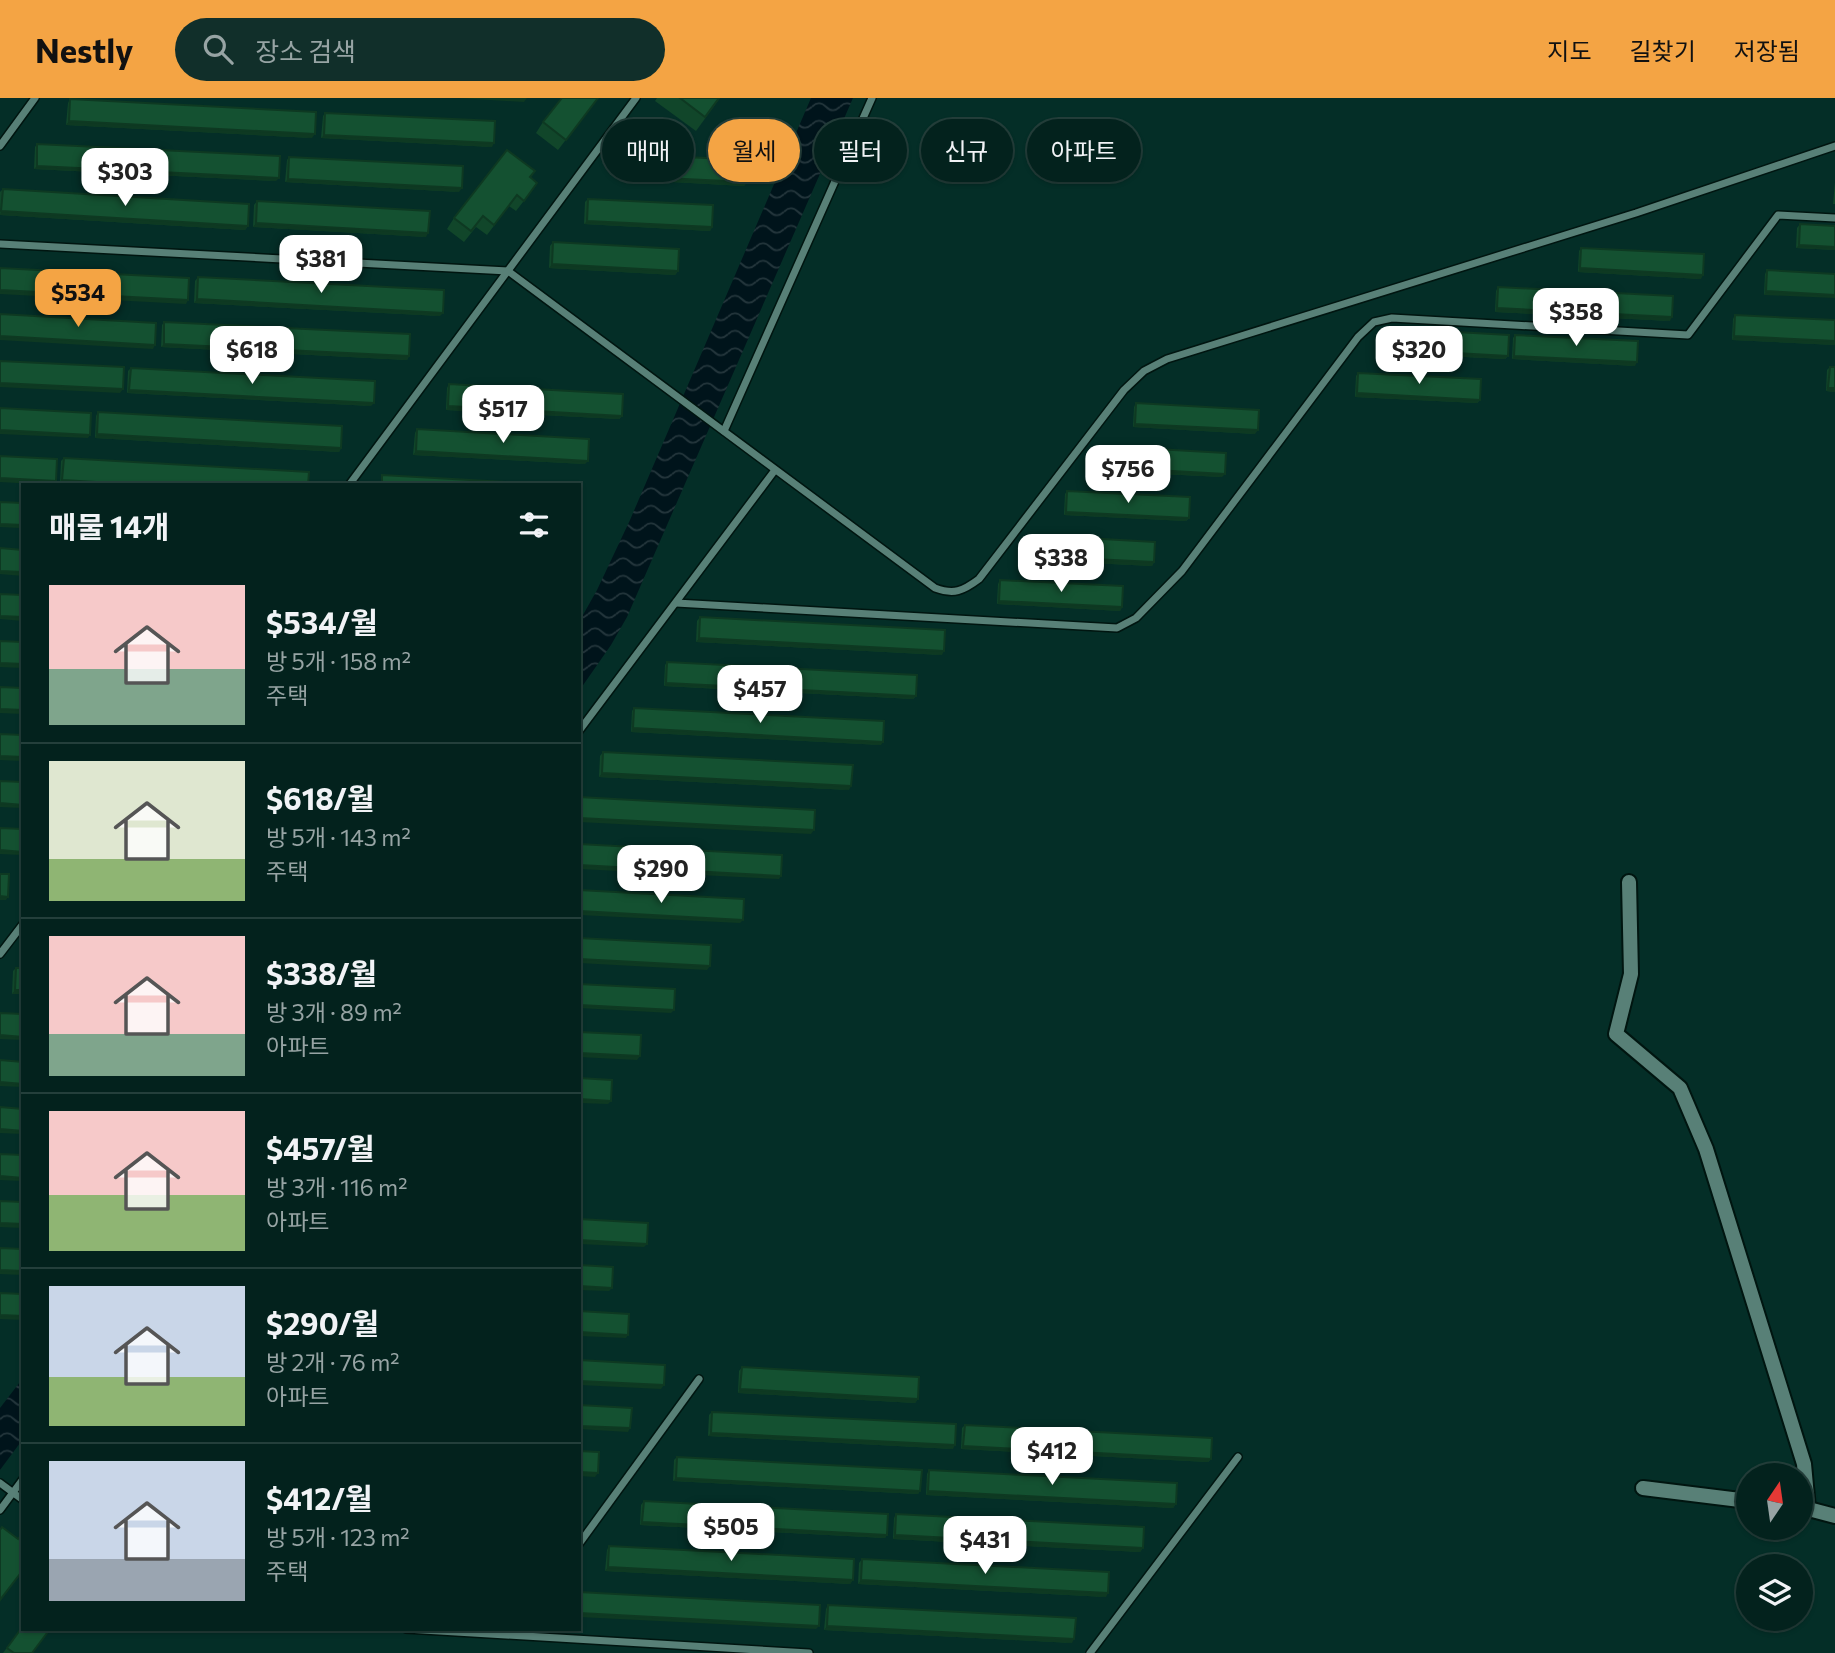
<!DOCTYPE html>
<html lang="ko">
<head>
<meta charset="utf-8">
<style>
  :root { --surface:#03221d; --page:#112f2a; --text:#f1f3f6; --muted:#97a4a4; --line:#243f3b; --accent:#f4a444 }
  body { margin:0; font-family:Commissioner,"Noto Sans KR",sans-serif; background:var(--page); color:var(--text); height:100vh; display:flex; flex-direction:column; font-size:26px; white-space:nowrap }
  * { box-sizing:border-box; margin:0 }
  p { font-size:23px; color:var(--muted) }
  .icon { flex:none; width:38px; height:38px; fill:none; stroke:currentColor; stroke-width:2; stroke-linecap:round; stroke-linejoin:round }
  .map { position:relative; flex:1; overflow:hidden }
  .details { position:absolute; left:21px; top:385px; width:560px; height:1148px; display:flex; flex-direction:column; background:var(--surface); border-radius:0px; box-shadow:0 2px 5px #0004,0 0 0 2px var(--line) }
  .details>* { flex:none }
  .guide { position:absolute; left:602px; top:21px; width:665px; height:63px; display:flex; gap:14px }
  .needle { width:46px; rotate:13deg }
  .buttons { position:absolute; left:1736px; top:1365px; display:grid; gap:14px }
  .buttons a { display:grid; place-items:center; width:77px; height:77px; border-radius:50%; background:var(--surface); box-shadow:0 2px 5px #0004,0 0 0 2px var(--line); font-size:35px }
  .price { position:absolute; translate:-50% -60px; padding:0 16px; border-radius:14px; background:#fff; color:#222; font-size:23px; line-height:46px; filter:drop-shadow(0 2px 4px #0008) }
  .price::after { content:''; position:absolute; left:50%; top:42px; width:21px; height:16px; margin-left:-10px; background:inherit; clip-path:polygon(0 0,100% 0,50% 100%) }
  .price.on { background:var(--accent); color:#111 }
  ul { padding:0; list-style:none }
  li { display:flex; align-items:center; gap:21px; height:175px; padding:0 28px }
  li+li { border-top:2px solid var(--line) }
  li span { display:grid; place-items:center; flex:none; width:196px; height:140px; border-radius:0px; color:#555 }
  li>.icon { margin-inline-start:auto }
  span .icon { width:84px; height:84px; fill:#fffc; stroke-width:1 }
  li b { font-size:30px }
  h2 { display:flex; justify-content:space-between; align-items:center; height:84px; padding:0 28px; font-size:30px }
  .pill { padding:0 24px; border-radius:32px; background:var(--surface); box-shadow:0 2px 5px #0004,0 0 0 2px var(--line); font-size:24px; line-height:63px }
  .pill.on { background:var(--accent); color:#111 }
  header { display:flex; align-items:center; gap:42px; box-sizing:border-box; height:98px; padding:0 35px; background:var(--accent); color:#111 }
  header strong { font-size:33px }
  nav { display:flex; gap:38px; margin-inline-start:auto; font-size:24px }
  .search { width:490px; height:63px; background:var(--page); display:flex; align-items:center; gap:18px; box-sizing:border-box; padding:0 24px; border-radius:38px; color:var(--muted); font-size:26px }
  .map>svg:first-child { display:block }
  .water { fill:url(#water-waves) }
  .lines { fill:none; stroke-linecap:round; stroke-linejoin:round }
  .service-casing { stroke:#001510; stroke-width:10 }
  .minor-casing { stroke:#001510; stroke-width:18 }
  .service { stroke:#588077; stroke-width:7 }
  .minor { stroke:#588077; stroke-width:14 }
  .wall { fill:#11462a }
  .shaded-wall { fill:#0e3922 }
  .building { fill:#145131; stroke:#0e3922; stroke-width:2 }
</style>
</head>
<body>
<header>
<strong>Nestly</strong>
<div class="search"><svg class="icon" aria-label="search" viewBox="0 0 24 24"><circle cx="10" cy="10" r="6"/><path d="M15 15l6 6"/></svg>장소 검색</div>
<nav><a>지도</a><a>길찾기</a><a>저장됨</a></nav>
</header>
<div class="map">
<svg width="1835" height="1555" viewBox="0 0 1835 1555">
  <defs>
    <pattern id="water-waves" width="16" height="10" patternUnits="userSpaceOnUse" patternTransform="scale(1.75)"><rect width="16" height="10" fill="#00141b"/><path d="M0 5q4-4 8 0t8 0" fill="none" stroke="#24363c"/></pattern>
  </defs>
  <rect width="100%" height="100%" fill="#042e27"/>
  <g class="water">
    <polygon points="811,0 853,0 627,519 611,547 579,593 579,524 597,492 630,422"/>
    <polygon points="23,1280 23,1341 0,1372 0,1310"/>
  </g>
  <g class="lines">
    <defs>
      <g id="service">
        <polyline points="0,48 35,0"/>
        <path d="M0,146L508,173L935,490C954,497 963,493 979,481L1124,292L1144,273L1167,261L1636,115L1835,48"/>
        <polyline points="724,333 872,0"/>
        <polyline points="349,387 636,0"/>
        <polyline points="676,505 1117,530 1136,520 1182,473 1358,239 1374,224 1392,220 1688,237 1778,117 1835,120"/>
        <polyline points="579,633 775,372"/>
        <polyline points="0,856 23,826"/>
        <polyline points="0,1385 23,1402"/>
        <polyline points="0,1412 23,1381"/>
        <polyline points="579,1446 699,1281"/>
        <polyline points="406,1531 809,1555"/>
        <polyline points="1090,1555 1238,1359"/>
      </g>
      <g id="minor">
        <polyline points="1629,784 1631,876 1616,936 1680,990 1706,1051 1804,1366 1808,1410"/>
        <polyline points="1643,1390 1748,1403"/>
        <polyline points="1801,1409 1835,1418"/>
      </g>
    </defs>
    <use href="#service" class="service-casing"/>
    <use href="#minor" class="minor-casing"/>
    <use href="#service" class="service"/>
    <use href="#minor" class="minor"/>
  </g>
  <g class="wall">
    <polygon points="598,0 558,52 536,35 543,24"/>
    <polygon points="657,0 720,0 696,33 655,3"/>
    <polygon points="70,1 312,40 66,27 68,5"/>
    <polygon points="325,15 492,49 321,40 323,18"/>
    <polygon points="37,46 276,83 34,71 35,49"/>
    <polygon points="622,56 747,84 744,88 618,81 620,59"/>
    <polygon points="289,59 459,94 285,84 287,62"/>
    <polygon points="531,79 537,85 530,95 516,113 509,108 487,137 476,129 464,144 447,131 454,120"/>
    <polygon points="1835,84 1835,106 1833,106"/>
    <polygon points="3,91 248,128 245,132 0,117 0,94"/>
    <polygon points="588,101 712,129 710,133 584,126 585,104"/>
    <polygon points="257,103 426,139 253,129 254,107"/>
    <polygon points="1800,126 1835,128 1835,152 1796,150 1797,130"/>
    <polygon points="553,144 678,173 675,177 549,170 550,148"/>
    <polygon points="1581,150 1701,181 1578,174 1579,153"/>
    <polygon points="1767,172 1835,176 1764,197 1765,176"/>
    <polygon points="198,179 440,218 194,205 195,183"/>
    <polygon points="1498,189 1670,223 1495,214 1496,193"/>
    <polygon points="1735,217 1835,222 1835,247 1732,242 1733,221"/>
    <polygon points="164,224 409,258 407,262 161,249 162,227"/>
    <polygon points="1386,230 1508,258 1505,261 1383,255 1383,234"/>
    <polygon points="1515,237 1635,268 1512,261 1513,240"/>
    <polygon points="1830,269 1835,269 1835,294 1826,293 1827,272"/>
    <polygon points="131,270 371,308 127,295 128,273"/>
    <polygon points="1358,275 1480,302 1477,305 1355,299 1356,278"/>
    <polygon points="449,286 622,318 619,321 446,312 447,290"/>
    <polygon points="1136,305 1255,336 1133,329 1134,309"/>
    <polygon points="98,314 341,350 339,354 95,340 96,318"/>
    <polygon points="417,331 585,366 413,357 415,335"/>
    <polygon points="1103,348 1222,379 1100,373 1101,352"/>
    <polygon points="64,360 308,387 60,385 61,363"/>
    <polygon points="1067,393 1189,420 1186,423 1064,417 1065,396"/>
    <polygon points="1032,437 1154,464 1152,468 1029,462 1030,441"/>
    <polygon points="1000,482 1122,509 1120,513 997,506 998,486"/>
    <polygon points="700,519 942,557 696,544 697,523"/>
    <polygon points="667,564 916,598 913,601 664,588 665,567"/>
    <polygon points="634,610 881,647 631,634 632,613"/>
    <polygon points="603,654 849,692 599,679 600,658"/>
    <polygon points="16,870 23,870 23,896 12,896 13,873"/>
    <polygon points="742,1269 918,1301 915,1305 738,1295 739,1273"/>
    <polygon points="712,1314 953,1351 708,1338 709,1317"/>
    <polygon points="965,1327 1211,1361 1208,1364 961,1351 962,1330"/>
    <polygon points="677,1359 920,1393 918,1396 673,1383 674,1362"/>
    <polygon points="929,1372 1176,1406 1173,1410 926,1397 927,1376"/>
    <polygon points="644,1403 887,1437 885,1440 640,1427 641,1407"/>
    <polygon points="896,1416 1143,1450 1140,1454 893,1441 894,1420"/>
    <polygon points="609,1448 853,1482 850,1486 605,1473 607,1452"/>
    <polygon points="862,1461 1106,1499 858,1486 859,1465"/>
    <polygon points="828,1507 1072,1545 824,1532 826,1511"/>
    <polygon points="23,1528 33,1555 3,1555"/>
  </g>
  <g class="shaded-wall">
    <polygon points="458,0 527,0 524,4"/>
    <polygon points="69,23 315,36 312,40 66,27"/>
    <polygon points="324,37 494,45 492,49 321,40"/>
    <polygon points="37,68 279,80 276,83 34,71"/>
    <polygon points="621,78 747,84 744,88 618,81"/>
    <polygon points="288,81 462,90 459,94 285,84"/>
    <polygon points="1,113 248,128 245,132 0,117"/>
    <polygon points="587,123 712,129 710,133 584,126"/>
    <polygon points="256,125 428,135 426,139 253,129"/>
    <polygon points="1799,147 1835,149 1835,152 1796,150"/>
    <polygon points="552,166 678,173 675,177 549,170"/>
    <polygon points="1580,170 1703,177 1701,181 1578,174"/>
    <polygon points="0,192 188,202 186,206 0,196"/>
    <polygon points="1766,193 1835,197 1835,200 1764,197"/>
    <polygon points="197,201 443,215 440,218 194,205"/>
    <polygon points="1497,210 1672,219 1670,223 1495,214"/>
    <polygon points="0,238 155,247 153,251 0,242"/>
    <polygon points="1734,238 1835,243 1835,247 1732,242"/>
    <polygon points="164,246 409,258 407,262 161,249"/>
    <polygon points="1385,251 1508,258 1505,261 1383,255"/>
    <polygon points="1514,258 1637,264 1635,268 1512,261"/>
    <polygon points="0,285 123,291 120,295 0,289"/>
    <polygon points="1828,290 1835,290 1835,294 1826,293"/>
    <polygon points="129,292 374,305 371,308 127,295"/>
    <polygon points="1357,295 1480,302 1477,305 1355,299"/>
    <polygon points="448,308 622,318 619,321 446,312"/>
    <polygon points="1135,326 1258,332 1255,336 1133,329"/>
    <polygon points="0,332 90,337 88,340 0,336"/>
    <polygon points="97,336 341,350 339,354 95,340"/>
    <polygon points="416,353 588,363 585,366 413,357"/>
    <polygon points="1102,369 1225,376 1222,379 1100,373"/>
    <polygon points="0,380 56,383 53,387 0,384"/>
    <polygon points="62,382 147,387 84,387 60,385"/>
    <polygon points="1066,414 1189,420 1186,423 1064,417"/>
    <polygon points="0,426 23,427 20,430 0,429"/>
    <polygon points="1031,458 1154,464 1152,468 1029,462"/>
    <polygon points="0,473 23,474 23,478 0,476"/>
    <polygon points="999,503 1122,509 1120,513 997,506"/>
    <polygon points="0,518 23,519 23,523 0,521"/>
    <polygon points="699,540 944,553 942,557 696,544"/>
    <polygon points="0,565 23,566 23,570 0,569"/>
    <polygon points="666,585 916,598 913,601 664,588"/>
    <polygon points="0,611 23,612 23,616 0,615"/>
    <polygon points="633,630 883,644 881,647 631,634"/>
    <polygon points="0,658 23,659 23,663 0,662"/>
    <polygon points="602,675 851,688 849,692 599,679"/>
    <polygon points="0,705 23,707 23,710 0,709"/>
    <polygon points="579,720 814,732 811,736 579,724"/>
    <polygon points="0,752 23,754 23,757 0,756"/>
    <polygon points="579,767 781,778 779,781 579,771"/>
    <polygon points="0,798 8,799 6,802 0,802"/>
    <polygon points="579,813 743,822 740,825 579,817"/>
    <polygon points="579,861 710,868 707,872 579,865"/>
    <polygon points="15,892 23,892 23,896 12,896"/>
    <polygon points="579,907 674,912 671,915 579,910"/>
    <polygon points="0,937 23,939 23,942 0,941"/>
    <polygon points="579,955 640,958 637,962 579,959"/>
    <polygon points="0,984 23,986 23,989 0,988"/>
    <polygon points="579,1001 611,1003 608,1006 579,1005"/>
    <polygon points="0,1031 23,1033 23,1036 0,1035"/>
    <polygon points="0,1078 23,1080 23,1083 0,1082"/>
    <polygon points="0,1125 23,1126 23,1130 0,1129"/>
    <polygon points="579,1142 647,1146 644,1149 579,1146"/>
    <polygon points="0,1172 23,1173 23,1177 0,1176"/>
    <polygon points="579,1188 612,1190 609,1193 579,1192"/>
    <polygon points="0,1217 23,1218 23,1222 0,1221"/>
    <polygon points="579,1234 628,1237 626,1240 579,1238"/>
    <polygon points="579,1283 664,1287 661,1291 579,1287"/>
    <polygon points="740,1291 918,1301 915,1305 738,1295"/>
    <polygon points="579,1328 630,1330 628,1334 579,1331"/>
    <polygon points="711,1335 955,1347 953,1351 708,1338"/>
    <polygon points="963,1348 1211,1361 1208,1364 961,1351"/>
    <polygon points="579,1374 598,1375 595,1379 579,1378"/>
    <polygon points="676,1380 920,1393 918,1396 673,1383"/>
    <polygon points="928,1393 1176,1406 1173,1410 926,1397"/>
    <polygon points="642,1424 887,1437 885,1440 640,1427"/>
    <polygon points="895,1437 1143,1450 1140,1454 893,1441"/>
    <polygon points="608,1469 853,1482 850,1486 605,1473"/>
    <polygon points="861,1482 1108,1495 1106,1499 858,1486"/>
    <polygon points="579,1515 819,1528 816,1531 579,1519"/>
    <polygon points="827,1528 1074,1541 1072,1545 824,1532"/>
  </g>
  <g class="building">
    <polygon points="562,0 598,0 566,42 543,24"/>
    <polygon points="680,0 719,0 705,19"/>
    <polygon points="70,1 316,14 315,36 69,23"/>
    <polygon points="325,15 495,23 494,45 324,37"/>
    <polygon points="37,46 280,58 279,80 37,68"/>
    <polygon points="507,52 535,73 530,79 537,85 524,103 517,97 494,127 483,118 471,133 454,120"/>
    <polygon points="622,56 748,62 747,84 621,78"/>
    <polygon points="289,59 463,68 462,90 288,81"/>
    <polygon points="3,91 249,106 248,128 1,113"/>
    <polygon points="588,101 713,107 712,129 587,123"/>
    <polygon points="257,103 430,113 428,135 256,125"/>
    <polygon points="1800,126 1835,128 1835,149 1799,147"/>
    <polygon points="553,144 679,151 678,173 552,166"/>
    <polygon points="1581,150 1704,156 1703,177 1580,170"/>
    <polygon points="0,170 189,180 188,202 0,192"/>
    <polygon points="1767,172 1835,176 1835,197 1766,193"/>
    <polygon points="198,179 444,192 443,215 197,201"/>
    <polygon points="1498,189 1673,198 1672,219 1497,210"/>
    <polygon points="0,216 156,225 155,247 0,238"/>
    <polygon points="1735,217 1835,222 1835,243 1734,238"/>
    <polygon points="164,224 410,236 409,258 164,246"/>
    <polygon points="1386,230 1509,237 1508,258 1385,251"/>
    <polygon points="1515,237 1638,243 1637,264 1514,258"/>
    <polygon points="0,263 124,269 123,291 0,285"/>
    <polygon points="1830,269 1835,269 1835,290 1828,290"/>
    <polygon points="131,270 375,283 374,305 129,292"/>
    <polygon points="1358,275 1481,281 1480,302 1357,295"/>
    <polygon points="449,286 623,296 622,318 448,308"/>
    <polygon points="1136,305 1259,312 1258,332 1135,326"/>
    <polygon points="0,310 91,315 90,337 0,332"/>
    <polygon points="98,314 342,328 341,350 97,336"/>
    <polygon points="417,331 589,341 588,363 416,353"/>
    <polygon points="1103,348 1226,355 1225,376 1102,369"/>
    <polygon points="0,358 57,361 56,383 0,380"/>
    <polygon points="64,360 309,374 308,387 147,387 62,382"/>
    <polygon points="382,377 556,387 382,387"/>
    <polygon points="1067,393 1190,399 1189,420 1066,414"/>
    <polygon points="0,404 23,405 23,427 0,426"/>
    <polygon points="1032,437 1155,444 1154,464 1031,458"/>
    <polygon points="0,450 23,452 23,474 0,473"/>
    <polygon points="1000,482 1123,488 1122,509 999,503"/>
    <polygon points="0,496 23,497 23,519 0,518"/>
    <polygon points="700,519 945,532 944,553 699,540"/>
    <polygon points="0,543 23,544 23,566 0,565"/>
    <polygon points="667,564 917,577 916,598 666,585"/>
    <polygon points="0,589 23,590 23,612 0,611"/>
    <polygon points="634,610 884,623 883,644 633,630"/>
    <polygon points="0,636 23,637 23,659 0,658"/>
    <polygon points="603,654 853,667 851,688 602,675"/>
    <polygon points="0,683 23,684 23,707 0,705"/>
    <polygon points="579,699 815,712 814,732 579,720"/>
    <polygon points="0,730 23,731 23,754 0,752"/>
    <polygon points="579,746 782,757 781,778 579,767"/>
    <polygon points="0,776 9,776 8,799 0,798"/>
    <polygon points="579,792 744,801 743,822 579,813"/>
    <polygon points="579,840 711,847 710,868 579,861"/>
    <polygon points="16,870 23,870 23,892 15,892"/>
    <polygon points="579,886 675,891 674,912 579,907"/>
    <polygon points="0,915 23,916 23,939 0,937"/>
    <polygon points="579,934 641,937 640,958 579,955"/>
    <polygon points="0,962 23,964 23,986 0,984"/>
    <polygon points="579,980 612,982 611,1003 579,1001"/>
    <polygon points="0,1009 23,1011 23,1033 0,1031"/>
    <polygon points="0,1056 23,1057 23,1080 0,1078"/>
    <polygon points="0,1103 23,1104 23,1126 0,1125"/>
    <polygon points="579,1121 648,1125 647,1146 579,1142"/>
    <polygon points="0,1150 23,1151 23,1173 0,1172"/>
    <polygon points="579,1167 613,1169 612,1190 579,1188"/>
    <polygon points="0,1195 23,1196 23,1218 0,1217"/>
    <polygon points="579,1213 629,1216 628,1237 579,1234"/>
    <polygon points="579,1262 665,1267 664,1287 579,1283"/>
    <polygon points="742,1269 919,1279 918,1301 740,1291"/>
    <polygon points="579,1307 632,1310 630,1330 579,1328"/>
    <polygon points="712,1314 956,1326 955,1347 711,1335"/>
    <polygon points="965,1327 1212,1340 1211,1361 963,1348"/>
    <polygon points="579,1353 599,1354 598,1375 579,1374"/>
    <polygon points="677,1359 922,1372 920,1393 676,1380"/>
    <polygon points="929,1372 1177,1385 1176,1406 928,1393"/>
    <polygon points="644,1403 888,1416 887,1437 642,1424"/>
    <polygon points="896,1416 1144,1429 1143,1450 895,1437"/>
    <polygon points="2,1429 18,1441 23,1435 23,1472 0,1502 0,1432"/>
    <polygon points="609,1448 854,1461 853,1482 608,1469"/>
    <polygon points="862,1461 1109,1474 1108,1495 861,1482"/>
    <polygon points="579,1494 820,1507 819,1528 579,1515"/>
    <polygon points="828,1507 1076,1520 1074,1541 827,1528"/>
    <polygon points="23,1528 23,1531 50,1531 32,1555 14,1555 7,1550"/>
  </g>
</svg>
<div class="buttons">
<a><svg class="needle" viewBox="-14 -14 28 28"><path d="M0-13l5 13h-10z" fill="#e53935"/><path d="M0 13l5-13h-10z" fill="#97a4a4"/></svg></a>
<a><svg class="icon" aria-label="layers" viewBox="0 0 24 24"><path d="M12 4l9 5-9 5-9-5zM3 14l9 5 9-5"/></svg></a>
</div>
<b class="price" style="left:125px;top:110px">$303</b>
<b class="price" style="left:321px;top:197px">$381</b>
<b class="price on" style="left:78px;top:231px">$534</b>
<b class="price" style="left:1576px;top:250px">$358</b>
<b class="price" style="left:252px;top:288px">$618</b>
<b class="price" style="left:1419px;top:288px">$320</b>
<b class="price" style="left:503px;top:347px">$517</b>
<b class="price" style="left:1128px;top:407px">$756</b>
<b class="price" style="left:1061px;top:496px">$338</b>
<b class="price" style="left:760px;top:627px">$457</b>
<b class="price" style="left:661px;top:807px">$290</b>
<b class="price" style="left:1052px;top:1389px">$412</b>
<b class="price" style="left:731px;top:1465px">$505</b>
<b class="price" style="left:985px;top:1478px">$431</b>
<div class="guide">
<a class="pill">매매</a>
<a class="pill on">월세</a>
<a class="pill">필터</a>
<a class="pill">신규</a>
<a class="pill">아파트</a>
</div>
<section class="details">
<h2>매물 14개<svg class="icon" aria-label="filters" viewBox="0 0 24 24"><path d="M4 7h16M4 17h16"/><circle cx="9" cy="7" r="2"/><circle cx="15" cy="17" r="2"/></svg></h2>
<ul>
<li><span style="background:linear-gradient(#f6c9c9 60%,#7fa58c 0)"><svg class="icon" aria-label="home" viewBox="0 0 24 24"><path d="M3 11l9-7 9 7M6 9v11h12V9"/></svg></span><div><b>$534/월</b><p>방 5개 · 158 m²</p><p>주택</p></div></li>
<li><span style="background:linear-gradient(#dfe7d0 70%,#8fb573 0)"><svg class="icon" aria-label="home" viewBox="0 0 24 24"><path d="M3 11l9-7 9 7M6 9v11h12V9"/></svg></span><div><b>$618/월</b><p>방 5개 · 143 m²</p><p>주택</p></div></li>
<li><span style="background:linear-gradient(#f6c9c9 70%,#7fa58c 0)"><svg class="icon" aria-label="home" viewBox="0 0 24 24"><path d="M3 11l9-7 9 7M6 9v11h12V9"/></svg></span><div><b>$338/월</b><p>방 3개 · 89 m²</p><p>아파트</p></div></li>
<li><span style="background:linear-gradient(#f6c9c9 60%,#8fb573 0)"><svg class="icon" aria-label="home" viewBox="0 0 24 24"><path d="M3 11l9-7 9 7M6 9v11h12V9"/></svg></span><div><b>$457/월</b><p>방 3개 · 116 m²</p><p>아파트</p></div></li>
<li><span style="background:linear-gradient(#c9d6e8 65%,#8fb573 0)"><svg class="icon" aria-label="home" viewBox="0 0 24 24"><path d="M3 11l9-7 9 7M6 9v11h12V9"/></svg></span><div><b>$290/월</b><p>방 2개 · 76 m²</p><p>아파트</p></div></li>
<li><span style="background:linear-gradient(#c9d6e8 70%,#9aa5b1 0)"><svg class="icon" aria-label="home" viewBox="0 0 24 24"><path d="M3 11l9-7 9 7M6 9v11h12V9"/></svg></span><div><b>$412/월</b><p>방 5개 · 123 m²</p><p>주택</p></div></li>
</ul>
</section>
</div>
</body>
</html>
